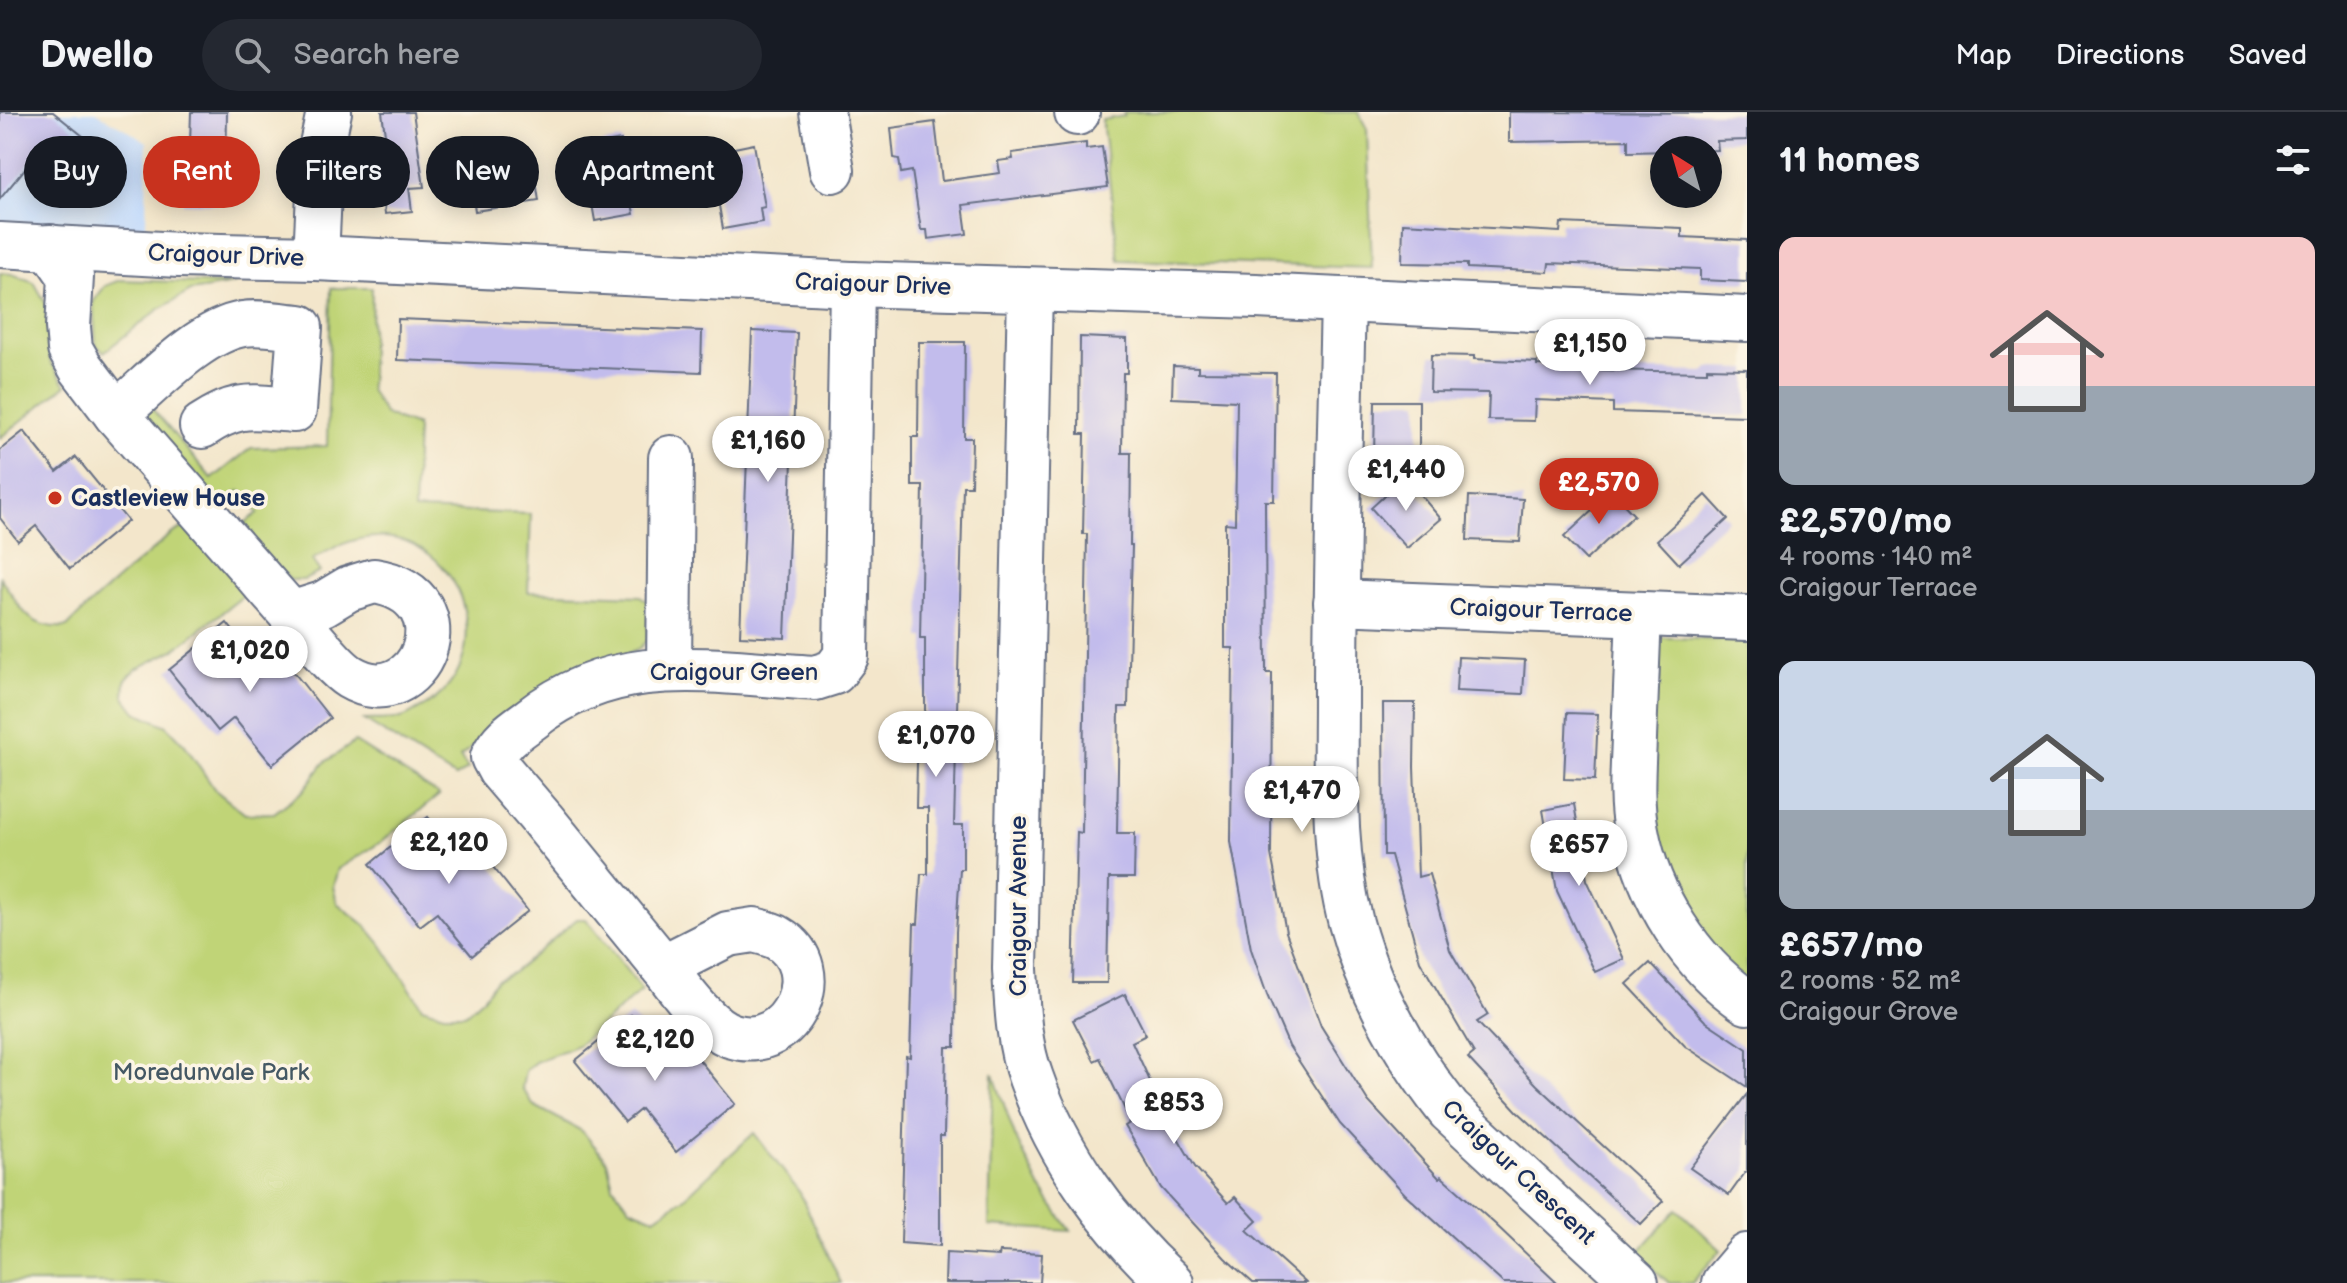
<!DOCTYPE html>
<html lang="en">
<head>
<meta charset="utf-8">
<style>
  :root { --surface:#171b24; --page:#242831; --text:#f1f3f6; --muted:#9ea1a6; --line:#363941; --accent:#c8321e }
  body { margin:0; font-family:"Balsamiq Sans",sans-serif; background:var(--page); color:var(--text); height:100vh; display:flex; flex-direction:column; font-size:30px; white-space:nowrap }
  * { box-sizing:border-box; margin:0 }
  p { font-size:26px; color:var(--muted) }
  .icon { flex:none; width:44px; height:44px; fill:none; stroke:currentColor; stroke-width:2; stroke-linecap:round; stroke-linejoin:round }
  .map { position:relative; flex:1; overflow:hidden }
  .drawer { display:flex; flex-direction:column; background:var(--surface); width:600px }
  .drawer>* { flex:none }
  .guide { position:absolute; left:24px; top:24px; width:760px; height:72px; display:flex; gap:16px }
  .needle { width:52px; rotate:323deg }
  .tools { position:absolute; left:1650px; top:24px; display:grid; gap:16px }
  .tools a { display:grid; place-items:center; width:72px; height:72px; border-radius:50%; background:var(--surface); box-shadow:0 4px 20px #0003; font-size:40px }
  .price { position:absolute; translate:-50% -68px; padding:0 18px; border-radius:28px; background:#fff; color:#222; font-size:26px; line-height:52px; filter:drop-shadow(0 2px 4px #0008) }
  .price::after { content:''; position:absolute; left:50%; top:48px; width:24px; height:18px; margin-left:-12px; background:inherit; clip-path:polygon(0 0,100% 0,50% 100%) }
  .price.active { background:var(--accent); color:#fff }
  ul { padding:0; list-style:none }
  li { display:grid; align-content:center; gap:16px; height:424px; padding:0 32px }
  li span { display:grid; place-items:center; height:248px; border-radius:16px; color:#555 }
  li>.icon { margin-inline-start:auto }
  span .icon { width:144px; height:144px; fill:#fffc; stroke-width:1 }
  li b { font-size:34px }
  h2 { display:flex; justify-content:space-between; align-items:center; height:96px; padding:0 32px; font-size:34px }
  .tag { padding:0 28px; border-radius:36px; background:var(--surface); box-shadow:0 4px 20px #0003; font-size:28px; line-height:72px }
  .tag.active { background:var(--accent); color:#fff }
  header { display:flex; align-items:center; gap:48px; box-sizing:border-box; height:112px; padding:0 40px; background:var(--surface); border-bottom:2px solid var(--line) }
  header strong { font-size:38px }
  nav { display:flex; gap:44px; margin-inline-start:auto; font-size:28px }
  .search { width:560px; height:72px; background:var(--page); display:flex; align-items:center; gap:20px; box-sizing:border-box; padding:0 28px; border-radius:44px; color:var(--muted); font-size:30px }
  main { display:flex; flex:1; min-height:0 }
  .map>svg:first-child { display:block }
  .built { fill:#c8ddf9 }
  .green { fill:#c0d477; stroke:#6e826a; stroke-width:2 }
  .building { fill:#c2bcec }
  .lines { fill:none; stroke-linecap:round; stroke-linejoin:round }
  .minor-casing { stroke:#676f84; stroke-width:48 }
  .minor { stroke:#fff; stroke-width:44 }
  .poi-dot { fill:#c8321e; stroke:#fcf5e5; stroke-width:3 }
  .labels { text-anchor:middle; stroke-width:7; stroke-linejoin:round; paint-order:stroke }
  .street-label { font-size:24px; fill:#1b2f5e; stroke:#fcf5e5 }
  .poi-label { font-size:24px; font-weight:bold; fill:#1b2f5e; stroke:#fcf5e5; text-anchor:start }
  .park-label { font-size:24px; fill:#445864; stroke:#fcf5e5 }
</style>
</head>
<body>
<header>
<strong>Dwello</strong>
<div class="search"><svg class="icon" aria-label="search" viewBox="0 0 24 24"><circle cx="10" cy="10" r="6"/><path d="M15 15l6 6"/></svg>Search here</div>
<nav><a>Map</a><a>Directions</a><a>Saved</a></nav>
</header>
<main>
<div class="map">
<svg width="1747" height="1171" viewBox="0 0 1747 1171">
  <rect width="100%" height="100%" fill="#fcf5e5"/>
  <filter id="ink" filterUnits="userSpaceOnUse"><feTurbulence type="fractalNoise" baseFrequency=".0125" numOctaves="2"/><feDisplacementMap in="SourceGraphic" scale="16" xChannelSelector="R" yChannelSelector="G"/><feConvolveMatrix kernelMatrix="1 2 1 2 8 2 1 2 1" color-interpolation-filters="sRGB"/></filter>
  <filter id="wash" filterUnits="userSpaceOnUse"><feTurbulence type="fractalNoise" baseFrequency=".006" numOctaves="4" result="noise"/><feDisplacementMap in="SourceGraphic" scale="32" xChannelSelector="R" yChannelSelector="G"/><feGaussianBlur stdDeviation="1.8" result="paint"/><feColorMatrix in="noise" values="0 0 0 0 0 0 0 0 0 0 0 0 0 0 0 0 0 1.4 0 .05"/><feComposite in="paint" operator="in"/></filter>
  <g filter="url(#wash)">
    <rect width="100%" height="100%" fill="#f3e6cb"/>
    <polygon class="built" points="0,0 96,0 147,30 146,116 0,109"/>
    <g class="green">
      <polygon points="1124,0 1358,0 1367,17 1372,156 1119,148 1102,8 1124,4"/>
      <polygon points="0,161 12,162 34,170 46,192 50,249 66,273 0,326"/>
      <polygon points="120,168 234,172 191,179 158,198 104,240 96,233 93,190 105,174"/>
      <path d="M331,176H372L370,278L385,303L417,314L414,398L531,402L528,480L640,484L649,490L647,528L638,538L557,568L460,645L468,657L455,665L364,608C376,607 390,609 401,606C408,605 416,598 423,595C504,550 463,421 375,425C351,426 332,436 312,448L320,460L304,468H290L238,416L258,401L240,379L221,395L139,297L143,286L212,367L251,336L327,334Z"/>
      <path d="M185,415L194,418L247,481L174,538L136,557L125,569L124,584L136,600L167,614L185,633L215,678L245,702L274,701L303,679L324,651L355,630L439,683L381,730L338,757L333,774L337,791L366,814L381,832L422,895L444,902H465L483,886L496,868L513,861L577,807H586L642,878L578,933L535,950L525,959L522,976L533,993L582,1019L607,1049L613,1074L630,1096L655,1106L683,1087L754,1021L800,1081L841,1171H0V465C20,494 27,518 67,515C93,488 120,465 149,441C162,431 168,421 185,415Z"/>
      <polygon points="1648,525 1747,529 1747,875 1713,843 1651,734"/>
      <polygon points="993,961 1015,1024 1040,1075 1070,1119 989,1114"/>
      <polygon points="1677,1097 1721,1138 1692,1171 1669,1171 1637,1142"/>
    </g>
    <g id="blocks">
      <g class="building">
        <polygon points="0,0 53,0 104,41 73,80 32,48 0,87"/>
        <polygon points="191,0 227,0 226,59 221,59 220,92 183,91 186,32 190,32"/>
        <polygon points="382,0 413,0 424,75 409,76 412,99 385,102 379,50 383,50 381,38 387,37"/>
        <polygon points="1509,0 1747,1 1747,28 1717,29 1718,38 1628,40 1628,28 1509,30"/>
        <polygon points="935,10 942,69 1000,61 998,49 1013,47 1012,41 1086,31 1086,37 1102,35 1108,75 963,93 967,122 928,127 927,118 921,118 912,59 901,61 899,47 894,46 891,16"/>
        <polygon points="621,28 634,102 595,109 588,69 594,68 588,34"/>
        <polygon points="754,32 765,95 760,96 762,110 723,117 710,41"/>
        <polygon points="533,50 539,89 475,99 469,60"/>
        <polygon points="1403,111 1560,120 1561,111 1682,116 1682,125 1747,128 1747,170 1700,168 1700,157 1549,151 1548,160 1467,156 1467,152 1402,151"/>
        <polygon points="398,207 702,219 701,260 397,248"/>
        <polygon points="752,219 797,221 785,526 740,524"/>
        <polygon points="1080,225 1127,227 1127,261 1123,261 1122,341 1131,341 1130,433 1132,433 1128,595 1119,595 1117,721 1135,721 1134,766 1109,766 1107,871 1073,871 1077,720 1082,721 1087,422 1083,422 1085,322 1079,322"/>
        <polygon points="919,230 965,230 964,326 972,326 971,374 963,374 954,713 963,713 963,757 960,757 956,820 955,935 946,935 944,1024 940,1024 940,1134 901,1131 906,944 910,945 914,812 918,812 921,762 928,762 928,696 916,696 918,605 925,605 925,526 920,526 923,374 912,374 912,325 918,325"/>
        <polygon points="1431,243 1474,244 1474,247 1537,250 1537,253 1600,256 1600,258 1707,260 1707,256 1747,257 1747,304 1613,300 1613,291 1535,288 1534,309 1488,308 1489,281 1430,280"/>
        <polygon points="1173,254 1198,255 1198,260 1276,261 1274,389 1265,389 1266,561 1272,561 1271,742 1286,820 1321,914 1368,989 1439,1066 1441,1064 1495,1112 1557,1171 1503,1171 1405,1082 1340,1012 1289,934 1267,883 1251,837 1231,730 1233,536 1225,536 1225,411 1235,412 1237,289 1172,286"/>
        <polygon points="1375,289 1419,289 1419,345 1374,344"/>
        <polygon points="24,319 57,360 76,345 128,409 70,457 36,414 18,429 0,406 0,338"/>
        <polygon points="1405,365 1441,407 1407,436 1371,396"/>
        <polygon points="1612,380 1634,403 1586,448 1564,425"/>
        <polygon points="1706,383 1728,407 1679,452 1657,428"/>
        <polygon points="1469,384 1523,387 1520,430 1467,428"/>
        <polygon points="227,511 260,553 277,539 330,606 272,653 234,606 218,619 169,558"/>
        <polygon points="1458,545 1525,548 1523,582 1456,579"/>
        <polygon points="1383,591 1415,591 1414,655 1418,765 1429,762 1450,838 1488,903 1477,910 1537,973 1663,1089 1641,1112 1517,999 1468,946 1474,941 1420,849 1391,743 1384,743"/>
        <polygon points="1567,601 1598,602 1595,668 1564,667"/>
        <polygon points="1574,692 1587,768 1624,847 1595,860 1557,779 1543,698"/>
        <polygon points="428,705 462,746 477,735 528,799 472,844 437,801 420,814 370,752"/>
        <polygon points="1650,851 1705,909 1747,937 1747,975 1685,934 1627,872"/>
        <polygon points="1125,882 1146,923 1132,930 1161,993 1164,991 1179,1016 1174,1019 1195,1055 1228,1091 1235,1085 1257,1109 1247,1118 1306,1171 1253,1171 1225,1146 1161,1076 1125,1014 1131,1010 1100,946 1094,949 1073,908"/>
        <polygon points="631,903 665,944 684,929 735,992 676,1040 641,997 625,1010 575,949"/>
        <polygon points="1747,982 1747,1058 1729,1083 1690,1056"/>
        <polygon points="1000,1140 1042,1142 1040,1171 945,1171 946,1141 999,1144"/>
      </g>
    </g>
  </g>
  <g filter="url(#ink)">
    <use href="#blocks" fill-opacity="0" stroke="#676f84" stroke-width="2"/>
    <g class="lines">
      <defs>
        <g id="minor">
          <polyline points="822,0 832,58"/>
          <polyline points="1077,0 1077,1"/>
          <polyline points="0,133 179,143 316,146 852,172 1256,184 1747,207"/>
          <polyline points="50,135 71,165 68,215 70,237 81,256 116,302 291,502"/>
          <polyline points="316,146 321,37 329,0"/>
          <path d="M1030,178L1015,857C1017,893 1018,931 1031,966C1058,1044 1110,1115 1171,1171"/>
          <path d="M1343,188C1340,322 1336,455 1336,588C1336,663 1332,739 1351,811C1370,881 1405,942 1449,998L1636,1171"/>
          <path d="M116,302C150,274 199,219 243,212C261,209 282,214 300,215L294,298C252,295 239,289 202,314"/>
          <path d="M374,469C471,484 419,606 350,565C333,555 306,518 291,502L323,492L348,477Z"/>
          <polyline points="1336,490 1747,506"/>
          <path d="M1639,502C1637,543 1636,585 1634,626C1633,656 1630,688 1636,718C1648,785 1691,852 1747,890"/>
          <polyline points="669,557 671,346"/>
          <path d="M754,818C761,820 771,822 778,826C830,856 792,942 733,924C707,917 680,876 663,855L728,822Z"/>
          <path d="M663,855L542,707L500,658L493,645C501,627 516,618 531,607C618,538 713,560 815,566L834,560L846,544L852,172"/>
          <polyline points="1724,1171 1747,1144"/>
        </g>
      </defs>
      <use href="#minor" class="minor-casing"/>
      <use href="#minor" class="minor"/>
    </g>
  </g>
  <circle class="poi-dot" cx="55" cy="386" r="8"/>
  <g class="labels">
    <g class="street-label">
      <text transform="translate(226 143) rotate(2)" y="8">Craigour Drive</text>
      <text transform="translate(873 172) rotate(2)" y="8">Craigour Drive</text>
      <text transform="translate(1541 498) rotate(2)" y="8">Craigour Terrace</text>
      <text x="734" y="568">Craigour Green</text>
      <text transform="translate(1018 794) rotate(-90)" y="8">Craigour Avenue</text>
      <text transform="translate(1519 1060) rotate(43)" y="8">Craigour Crescent</text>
    </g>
    <g class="poi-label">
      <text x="71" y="394">Castleview House</text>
    </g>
    <g class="park-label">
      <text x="211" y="968">Moredunvale Park</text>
    </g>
  </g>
</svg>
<div class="tools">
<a><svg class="needle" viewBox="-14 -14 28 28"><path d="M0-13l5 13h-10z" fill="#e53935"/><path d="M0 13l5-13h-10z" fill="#9ea1a6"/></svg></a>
</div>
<b class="price" style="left:1590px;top:275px">£1,150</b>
<b class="price" style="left:768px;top:372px">£1,160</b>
<b class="price" style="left:1406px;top:401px">£1,440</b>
<b class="price active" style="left:1599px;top:414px">£2,570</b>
<b class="price" style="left:250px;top:582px">£1,020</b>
<b class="price" style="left:936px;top:667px">£1,070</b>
<b class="price" style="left:1302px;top:722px">£1,470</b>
<b class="price" style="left:449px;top:774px">£2,120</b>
<b class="price" style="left:1579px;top:776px">£657</b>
<b class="price" style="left:655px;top:971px">£2,120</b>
<b class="price" style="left:1174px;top:1034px">£853</b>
<div class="guide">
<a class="tag">Buy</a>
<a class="tag active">Rent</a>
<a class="tag">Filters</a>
<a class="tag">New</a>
<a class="tag">Apartment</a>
</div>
</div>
<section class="drawer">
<h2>11 homes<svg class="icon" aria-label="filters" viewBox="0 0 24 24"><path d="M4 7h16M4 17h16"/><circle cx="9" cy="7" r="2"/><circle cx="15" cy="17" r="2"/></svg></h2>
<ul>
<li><span style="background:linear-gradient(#f6c9c9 60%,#9aa5b1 0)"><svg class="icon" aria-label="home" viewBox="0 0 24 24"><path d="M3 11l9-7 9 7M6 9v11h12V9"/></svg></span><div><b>£2,570/mo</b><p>4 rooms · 140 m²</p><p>Craigour Terrace</p></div></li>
<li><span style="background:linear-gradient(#c9d6e8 60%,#9aa5b1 0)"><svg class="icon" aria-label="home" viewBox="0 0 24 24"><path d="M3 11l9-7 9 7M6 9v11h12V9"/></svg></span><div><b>£657/mo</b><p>2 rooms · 52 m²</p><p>Craigour Grove</p></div></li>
</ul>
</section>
</main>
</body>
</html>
